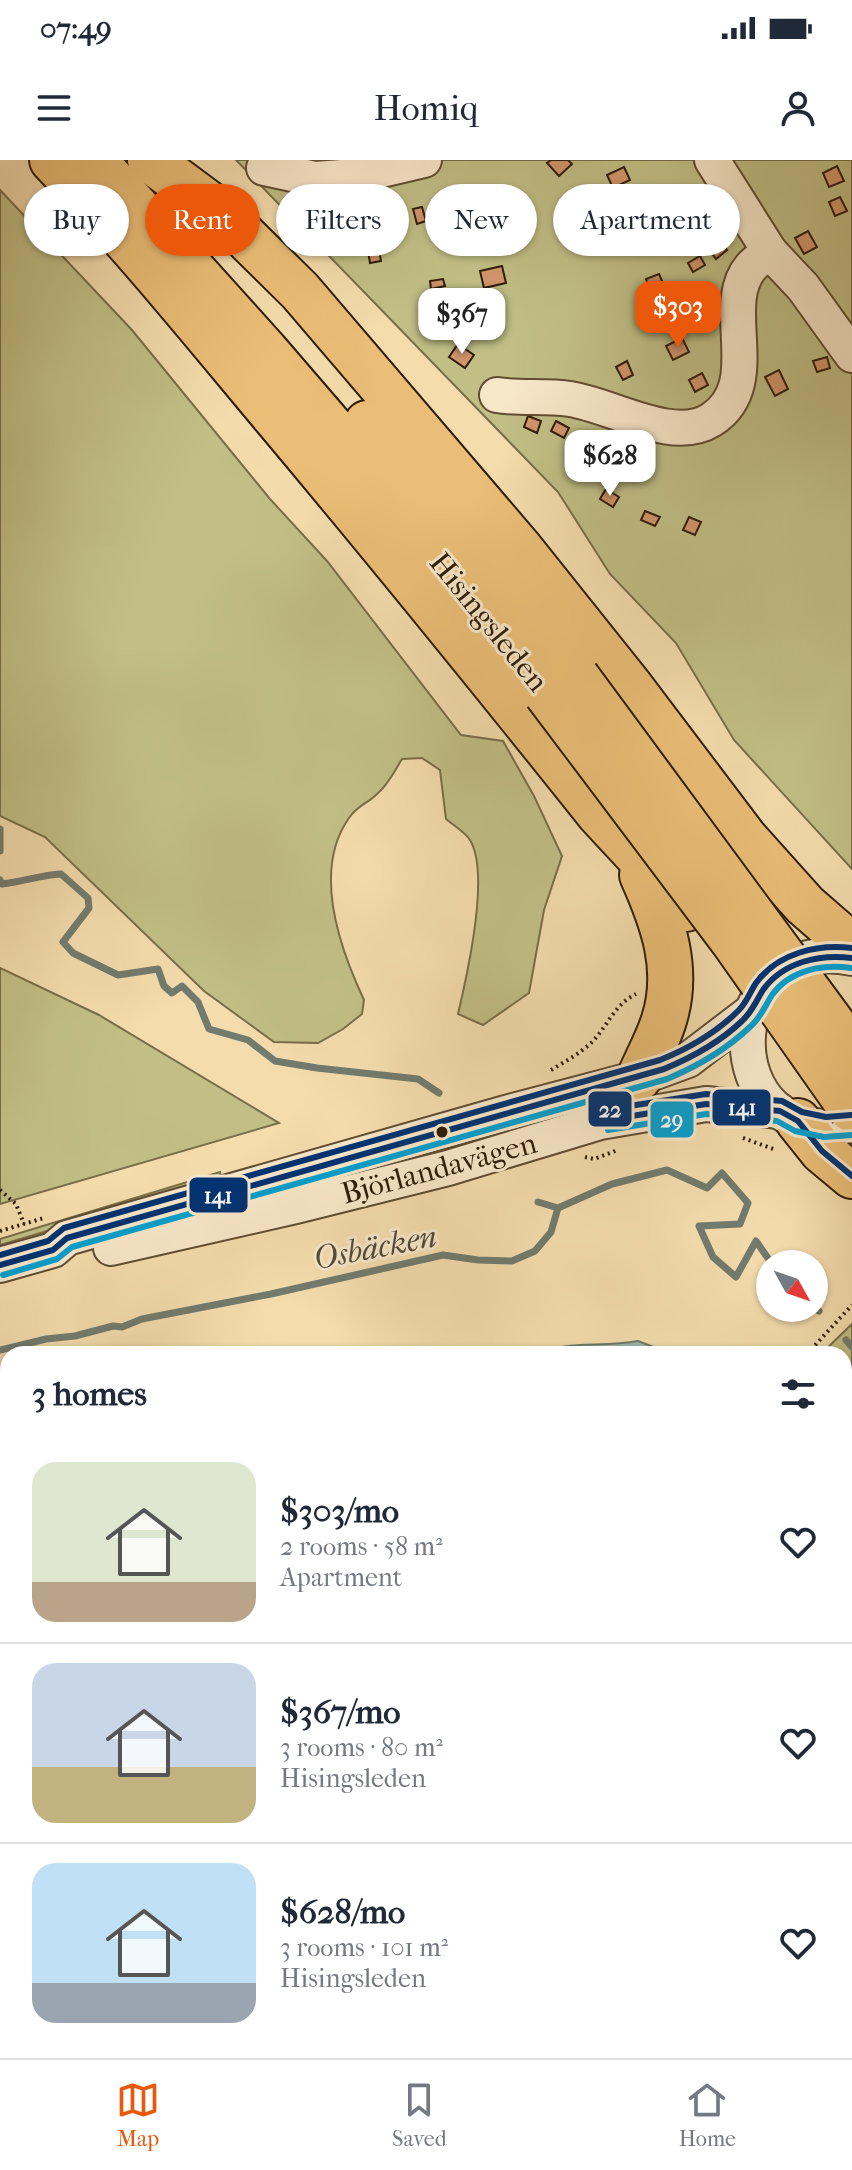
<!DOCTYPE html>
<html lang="en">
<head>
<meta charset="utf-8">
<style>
  :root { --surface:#fff; --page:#f6f6f7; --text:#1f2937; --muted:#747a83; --line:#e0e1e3; --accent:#ea580c }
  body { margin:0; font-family:"IM FELL French Canon",serif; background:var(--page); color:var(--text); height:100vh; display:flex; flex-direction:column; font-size:30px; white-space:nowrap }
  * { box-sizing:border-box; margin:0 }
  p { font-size:26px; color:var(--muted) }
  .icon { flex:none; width:44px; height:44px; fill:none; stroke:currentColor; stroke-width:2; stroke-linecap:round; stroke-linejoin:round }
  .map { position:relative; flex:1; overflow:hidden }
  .panel { position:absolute; left:0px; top:1186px; width:852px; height:712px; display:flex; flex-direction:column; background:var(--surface); border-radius:24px 24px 0 0; box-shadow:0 2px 6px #0004 }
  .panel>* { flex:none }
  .guide { position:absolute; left:24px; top:24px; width:804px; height:72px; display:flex; gap:16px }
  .needle { width:52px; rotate:130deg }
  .fabs { position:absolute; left:756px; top:1090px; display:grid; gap:16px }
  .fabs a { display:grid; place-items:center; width:72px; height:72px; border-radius:50%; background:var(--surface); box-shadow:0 2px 6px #0004; font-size:40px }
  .price { position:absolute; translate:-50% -68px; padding:0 18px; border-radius:16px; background:#fff; color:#222; font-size:26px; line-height:52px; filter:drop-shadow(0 2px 4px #0008) }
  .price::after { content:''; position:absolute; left:50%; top:48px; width:24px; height:18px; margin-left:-12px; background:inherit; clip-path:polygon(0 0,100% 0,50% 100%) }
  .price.on { background:var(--accent); color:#fff }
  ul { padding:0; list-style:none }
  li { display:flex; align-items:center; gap:24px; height:200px; padding:0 32px }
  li+li { border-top:2px solid var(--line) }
  li span { display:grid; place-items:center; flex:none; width:224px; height:160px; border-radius:24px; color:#555 }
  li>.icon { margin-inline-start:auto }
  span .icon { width:96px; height:96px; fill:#fffc; stroke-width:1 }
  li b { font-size:34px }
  h2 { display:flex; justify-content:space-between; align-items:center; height:96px; padding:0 32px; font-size:34px }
  .tag { padding:0 28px; border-radius:36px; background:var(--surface); box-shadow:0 2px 6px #0004; font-size:28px; line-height:72px }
  .tag.on { background:var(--accent); color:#fff }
  .status { display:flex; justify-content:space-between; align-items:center; height:56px; padding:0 40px; background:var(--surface); direction:ltr }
  .status svg { height:22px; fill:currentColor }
  header { display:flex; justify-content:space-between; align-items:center; height:104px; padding:0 32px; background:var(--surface); font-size:36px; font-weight:600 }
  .tabs { display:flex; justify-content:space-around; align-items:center; height:112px; border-top:2px solid var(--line); background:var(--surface); font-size:22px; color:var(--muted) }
  .tabs a { display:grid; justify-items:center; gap:4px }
  .tabs .on { color:var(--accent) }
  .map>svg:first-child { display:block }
  .green { fill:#c1bf86; stroke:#786e47; stroke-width:2 }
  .water { fill:#9ebab2; stroke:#717b6e; stroke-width:2 }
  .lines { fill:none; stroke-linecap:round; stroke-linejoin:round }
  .shore { stroke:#666b5d; stroke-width:2 }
  .stream { stroke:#717b6e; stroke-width:7 }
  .building { fill:#d3966d; stroke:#2e1c08; stroke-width:2 }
  .minor-casing { stroke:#604c31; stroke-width:38 }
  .highway-casing { stroke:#2e1c08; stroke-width:48 }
  .path { stroke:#2e1c08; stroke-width:4; stroke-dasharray:2 4; stroke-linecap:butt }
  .minor { stroke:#f8e8ca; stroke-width:34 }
  .highway { stroke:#eabe76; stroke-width:44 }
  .highway-bridge-casing { stroke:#2e1c08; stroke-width:48; stroke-linecap:butt }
  .highway-bridge { stroke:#eabe76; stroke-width:44 }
  .bus-1-casing { stroke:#f8e8ca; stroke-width:12 }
  .bus-2-casing { stroke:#f8e8ca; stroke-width:12 }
  .bus-3-casing { stroke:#f8e8ca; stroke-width:12 }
  .bus-1 { stroke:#003273; stroke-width:6 }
  .bus-2 { stroke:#079fce; stroke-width:6 }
  .bus-3 { stroke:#003273; stroke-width:6 }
  .bus-dot { fill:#2e1c08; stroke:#f8e8ca; stroke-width:3 }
  .labels { text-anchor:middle; stroke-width:6; stroke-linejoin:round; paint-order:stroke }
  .street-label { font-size:30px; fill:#2e1c08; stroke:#f8e8ca }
  .water-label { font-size:32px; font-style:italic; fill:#504b3b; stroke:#f8e8ca }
  .line-badge { stroke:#f8e8ca; stroke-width:3 }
  .badge-label { font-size:22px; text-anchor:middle; font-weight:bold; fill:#fff }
</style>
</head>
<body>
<div class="status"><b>07:49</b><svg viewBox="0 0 49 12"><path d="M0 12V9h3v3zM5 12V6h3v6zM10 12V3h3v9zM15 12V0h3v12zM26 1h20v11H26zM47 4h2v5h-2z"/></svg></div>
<header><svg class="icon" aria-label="menu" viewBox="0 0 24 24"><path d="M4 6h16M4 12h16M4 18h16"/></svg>Homiq<svg class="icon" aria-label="person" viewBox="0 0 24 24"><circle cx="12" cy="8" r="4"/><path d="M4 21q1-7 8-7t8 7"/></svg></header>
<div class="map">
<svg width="852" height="1898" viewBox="0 0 852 1898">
  <rect width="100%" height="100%" fill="#f4dcad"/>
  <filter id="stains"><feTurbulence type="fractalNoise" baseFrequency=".0025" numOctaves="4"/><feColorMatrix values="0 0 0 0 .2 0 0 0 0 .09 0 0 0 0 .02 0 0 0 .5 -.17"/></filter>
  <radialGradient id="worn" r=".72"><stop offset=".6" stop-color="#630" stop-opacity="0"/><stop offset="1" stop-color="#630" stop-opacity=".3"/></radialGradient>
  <g class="green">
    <polygon points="236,0 852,0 852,709 734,580 676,483 610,414 558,332"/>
    <path d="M0,30L132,170L270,339L327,401L461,575L503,581L534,636L562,696L544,750L529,833L483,865L458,854C467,816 490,713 470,680C465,672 453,665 446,659L440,610L422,598L402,599C395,610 388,625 377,634C367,644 358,645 349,658C312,710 340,789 364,840L362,854L343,869L318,883L274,882L204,831L45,677L0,656Z"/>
    <polygon points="0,808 99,855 279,963 0,1044"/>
    <polygon points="220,1012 221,1019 0,1085 0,1079"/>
    <polygon points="852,1164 852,1518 844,1509 844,1194 821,1194"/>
    <polygon points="852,1571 852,1630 848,1632 844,1629 845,1577"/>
    <polygon points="8,1870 8,1890 41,1890 35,1898 0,1898 0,1878"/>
  </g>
  <path class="water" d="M638,1181L656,1188L679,1189L681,1194H532C571,1180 600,1188 638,1181Z"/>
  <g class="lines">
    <polyline class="shore" points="563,1194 580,1191 616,1193 638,1189 651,1194"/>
    <g class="stream">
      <polyline points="0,669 0,691"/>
      <path d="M0,720L2,724C22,722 41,715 61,714L88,738L89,748L63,782L73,793L118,815L158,809L164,826L172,833L182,826L198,842L209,869L248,880L275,901L317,908L418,919L439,933"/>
      <polyline points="538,1042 558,1048"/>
      <polyline points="814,1147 819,1151"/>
      <polyline points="846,1180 852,1187"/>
      <polyline points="0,1190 46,1179 75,1176 113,1166 122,1167 142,1159 271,1134 443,1095 478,1100 512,1101 535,1091 551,1072 558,1048 612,1024 667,1010 707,1028 722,1013 748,1043 740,1064 699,1066 713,1097 736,1117 756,1081 772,1104"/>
    </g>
  </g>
  <g class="building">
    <polygon points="551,0 568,0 572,4 559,16 547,3"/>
    <polygon points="837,6 844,21 829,27 823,13"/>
    <polygon points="624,7 630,20 613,28 607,15"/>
    <polygon points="633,29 639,42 626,49 619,35"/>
    <polygon points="373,32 376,45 366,49 362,35"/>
    <polygon points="840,37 847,51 835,56 829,42"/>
    <polygon points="334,39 336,50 324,51 322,41"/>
    <polygon points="596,40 598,50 587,52 584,42"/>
    <polygon points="422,47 426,61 417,64 413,49"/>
    <polygon points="648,68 656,80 640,90 632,77"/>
    <polygon points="808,71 817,87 804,94 795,78"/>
    <polygon points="383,75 385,84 372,87 370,78"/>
    <polygon points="721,82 727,90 716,99 710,91"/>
    <polygon points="379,90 381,101 370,103 368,91"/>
    <polygon points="700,96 705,105 693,112 688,103"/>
    <polygon points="502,106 506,123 484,128 480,111"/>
    <polygon points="659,114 665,128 652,134 646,119"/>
    <polygon points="443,119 445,126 431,129 430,121"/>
    <polygon points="661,143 669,158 655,166 646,152"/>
    <polygon points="469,159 481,164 477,175 464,170"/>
    <polygon points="682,178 689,192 673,200 666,186"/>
    <polygon points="458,184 474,195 465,208 449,197"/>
    <polygon points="827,197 830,208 817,212 813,201"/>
    <polygon points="627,201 633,215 623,220 616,207"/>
    <polygon points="779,210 788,229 775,236 765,217"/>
    <polygon points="702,213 708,225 695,232 689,220"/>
    <polygon points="528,256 541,261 537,273 524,267"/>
    <polygon points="556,261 569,268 564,278 551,271"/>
    <polygon points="606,329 619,337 613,347 600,339"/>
    <polygon points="645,351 660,357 655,366 641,360"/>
    <polygon points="689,357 701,362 695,375 683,370"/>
    <polygon points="0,1436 8,1442 8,1462 0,1472"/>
    <polygon points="852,1719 852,1835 844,1841 844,1725"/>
    <polygon points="236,1890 340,1890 348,1898 244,1898"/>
    <polygon points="397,1890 502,1890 511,1898 405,1898"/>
    <polygon points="747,1890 786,1890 776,1898 754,1898"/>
  </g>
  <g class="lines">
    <defs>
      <g id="minor">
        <polyline points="712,0 770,92 803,127 852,195"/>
        <polyline points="264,8 315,19 356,16 424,0"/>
        <path d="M497,235C521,239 546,235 570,239C611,245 673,284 711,260C767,225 717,146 751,107C756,101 763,97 770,92"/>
        <path d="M852,798C717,770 709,990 852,965"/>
        <polyline points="111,1088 296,1046 448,1008 600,962 706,944 780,951"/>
        <polyline points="0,1105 53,1090 67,1078 502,954 639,918 688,900 751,852"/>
        <polyline points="844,1680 852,1679"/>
        <polyline points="0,1858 8,1849"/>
        <polyline points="171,1890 180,1898"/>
        <polyline points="543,1890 550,1898"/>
        <polyline points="679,1890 686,1898"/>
        <polyline points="71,1898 77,1890"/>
        <polyline points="826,1898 836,1890"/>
      </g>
      <g id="highway">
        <path d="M52,0C130,81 202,170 274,256C384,387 492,520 599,654C628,686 658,716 686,749"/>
        <polyline points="94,0 266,191 371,313 546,533"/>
        <polyline points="150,0 220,52 300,131 519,387 630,526 745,678 805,745 852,786"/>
        <polyline points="367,263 577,517"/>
        <path d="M639,918C647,899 658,880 664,860C680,809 663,762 642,715"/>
        <polyline points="798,961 822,991 852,1016"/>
      </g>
    </defs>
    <use href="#minor" class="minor-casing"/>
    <use href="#highway" class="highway-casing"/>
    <g class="path">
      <path d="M551,910C566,901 581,893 593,881C608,865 615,844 636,834"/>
      <polyline points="743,978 776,990"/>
      <polyline points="585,997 594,999 618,990"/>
      <polyline points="0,1030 16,1044 24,1064"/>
      <polyline points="0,1071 44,1058"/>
      <polyline points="807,1194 852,1145"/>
      <polyline points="844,1342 852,1348"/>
      <polyline points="844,1556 852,1564"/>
      <polyline points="844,1574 852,1567"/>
      <polyline points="365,1890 373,1898"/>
    </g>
    <use href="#minor" class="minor"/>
    <use href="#highway" class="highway"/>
    <defs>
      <g id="highway-bridge">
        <polyline points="577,517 852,890"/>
        <polyline points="546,533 733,781 852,950"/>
      </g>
    </defs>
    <use href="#highway-bridge" class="highway-bridge-casing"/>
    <use href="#highway-bridge" class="highway-bridge"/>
    <defs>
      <g id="bus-1">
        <polyline points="607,960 706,944 780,951 798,961 822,991 852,1016"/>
        <path d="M0,1105L53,1090L67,1078L664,909C693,897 719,883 742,861C752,852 756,841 763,830C783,802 819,794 852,798"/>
      </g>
      <g id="bus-2">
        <polyline points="608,970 706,954 777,961 795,971 824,977 852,975"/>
        <path d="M3,1115L57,1099L72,1087L667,919C698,906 726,890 751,866C761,857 765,846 772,835C790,810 822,804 851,808"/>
      </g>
      <g id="bus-3">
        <polyline points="604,950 706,934 782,941 802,952 826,957 851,955"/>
        <path d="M0,1095L48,1081L64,1068L660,900C690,888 716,873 739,850C747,842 750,832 756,823C778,793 817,784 852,788"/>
      </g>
    </defs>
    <use href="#bus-1" class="bus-1-casing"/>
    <use href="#bus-2" class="bus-2-casing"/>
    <use href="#bus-3" class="bus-3-casing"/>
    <use href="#bus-1" class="bus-1"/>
    <use href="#bus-2" class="bus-2"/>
    <use href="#bus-3" class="bus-3"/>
  </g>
  <circle class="bus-dot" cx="442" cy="972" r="7"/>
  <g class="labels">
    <g class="street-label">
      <text transform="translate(489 462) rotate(51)" y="10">Hisingsleden</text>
      <text transform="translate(439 1008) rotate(-15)" y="10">Björlandavägen</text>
    </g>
    <g class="water-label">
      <text transform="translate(375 1087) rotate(-11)" y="11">Osbäcken</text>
    </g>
  </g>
  <g class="line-badge">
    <rect x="711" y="928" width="61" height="39" rx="8" fill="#003273"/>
    <rect x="587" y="930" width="46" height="38" rx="8" fill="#003273"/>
    <rect x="649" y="940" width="46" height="39" rx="8" fill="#079fce"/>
    <rect x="188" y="1016" width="61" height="38" rx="8" fill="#003273"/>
  </g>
  <g class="badge-label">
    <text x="742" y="955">141</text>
    <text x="610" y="957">22</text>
    <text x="672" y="967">29</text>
    <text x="218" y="1043">141</text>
  </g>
  <rect width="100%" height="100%" filter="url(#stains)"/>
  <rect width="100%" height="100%" fill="url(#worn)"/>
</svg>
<div class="fabs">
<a><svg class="needle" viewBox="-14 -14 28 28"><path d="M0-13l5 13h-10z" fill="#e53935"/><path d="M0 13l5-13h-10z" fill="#747a83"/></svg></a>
</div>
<b class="price on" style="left:678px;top:189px">$303</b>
<b class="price" style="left:462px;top:196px">$367</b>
<b class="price" style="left:610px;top:338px">$628</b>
<div class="guide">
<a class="tag">Buy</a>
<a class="tag on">Rent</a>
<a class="tag">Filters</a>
<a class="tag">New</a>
<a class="tag">Apartment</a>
</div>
<section class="panel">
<h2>3 homes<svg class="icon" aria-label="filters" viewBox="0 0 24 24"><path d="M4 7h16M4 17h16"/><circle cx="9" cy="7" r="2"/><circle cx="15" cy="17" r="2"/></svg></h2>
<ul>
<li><span style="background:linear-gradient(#dfe7d0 75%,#b9a48a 0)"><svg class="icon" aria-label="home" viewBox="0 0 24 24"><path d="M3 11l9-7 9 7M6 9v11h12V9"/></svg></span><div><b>$303/mo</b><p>2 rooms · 58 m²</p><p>Apartment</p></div><svg class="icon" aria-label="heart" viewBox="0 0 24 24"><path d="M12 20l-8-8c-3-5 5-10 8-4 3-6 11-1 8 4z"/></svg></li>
<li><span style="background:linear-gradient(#c9d6e8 65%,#c2b280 0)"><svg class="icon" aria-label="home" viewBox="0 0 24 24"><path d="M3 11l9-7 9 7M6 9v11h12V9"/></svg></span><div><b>$367/mo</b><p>3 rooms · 80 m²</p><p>Hisingsleden</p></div><svg class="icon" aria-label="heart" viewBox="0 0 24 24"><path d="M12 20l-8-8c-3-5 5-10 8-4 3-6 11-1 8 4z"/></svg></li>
<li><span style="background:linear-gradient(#bfe0f5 75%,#9aa5b1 0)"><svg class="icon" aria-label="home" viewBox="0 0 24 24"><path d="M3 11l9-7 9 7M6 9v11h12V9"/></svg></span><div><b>$628/mo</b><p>3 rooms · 101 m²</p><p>Hisingsleden</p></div><svg class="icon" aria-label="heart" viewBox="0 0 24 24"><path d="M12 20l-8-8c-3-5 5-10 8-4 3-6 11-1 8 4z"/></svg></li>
</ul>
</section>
</div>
<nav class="tabs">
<a class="on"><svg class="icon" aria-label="map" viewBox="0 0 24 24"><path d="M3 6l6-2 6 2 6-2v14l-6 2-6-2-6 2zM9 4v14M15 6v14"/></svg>Map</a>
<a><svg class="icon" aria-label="saved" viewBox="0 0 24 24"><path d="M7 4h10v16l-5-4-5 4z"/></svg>Saved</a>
<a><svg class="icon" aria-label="home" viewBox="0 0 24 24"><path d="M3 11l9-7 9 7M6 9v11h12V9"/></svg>Home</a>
</nav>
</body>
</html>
